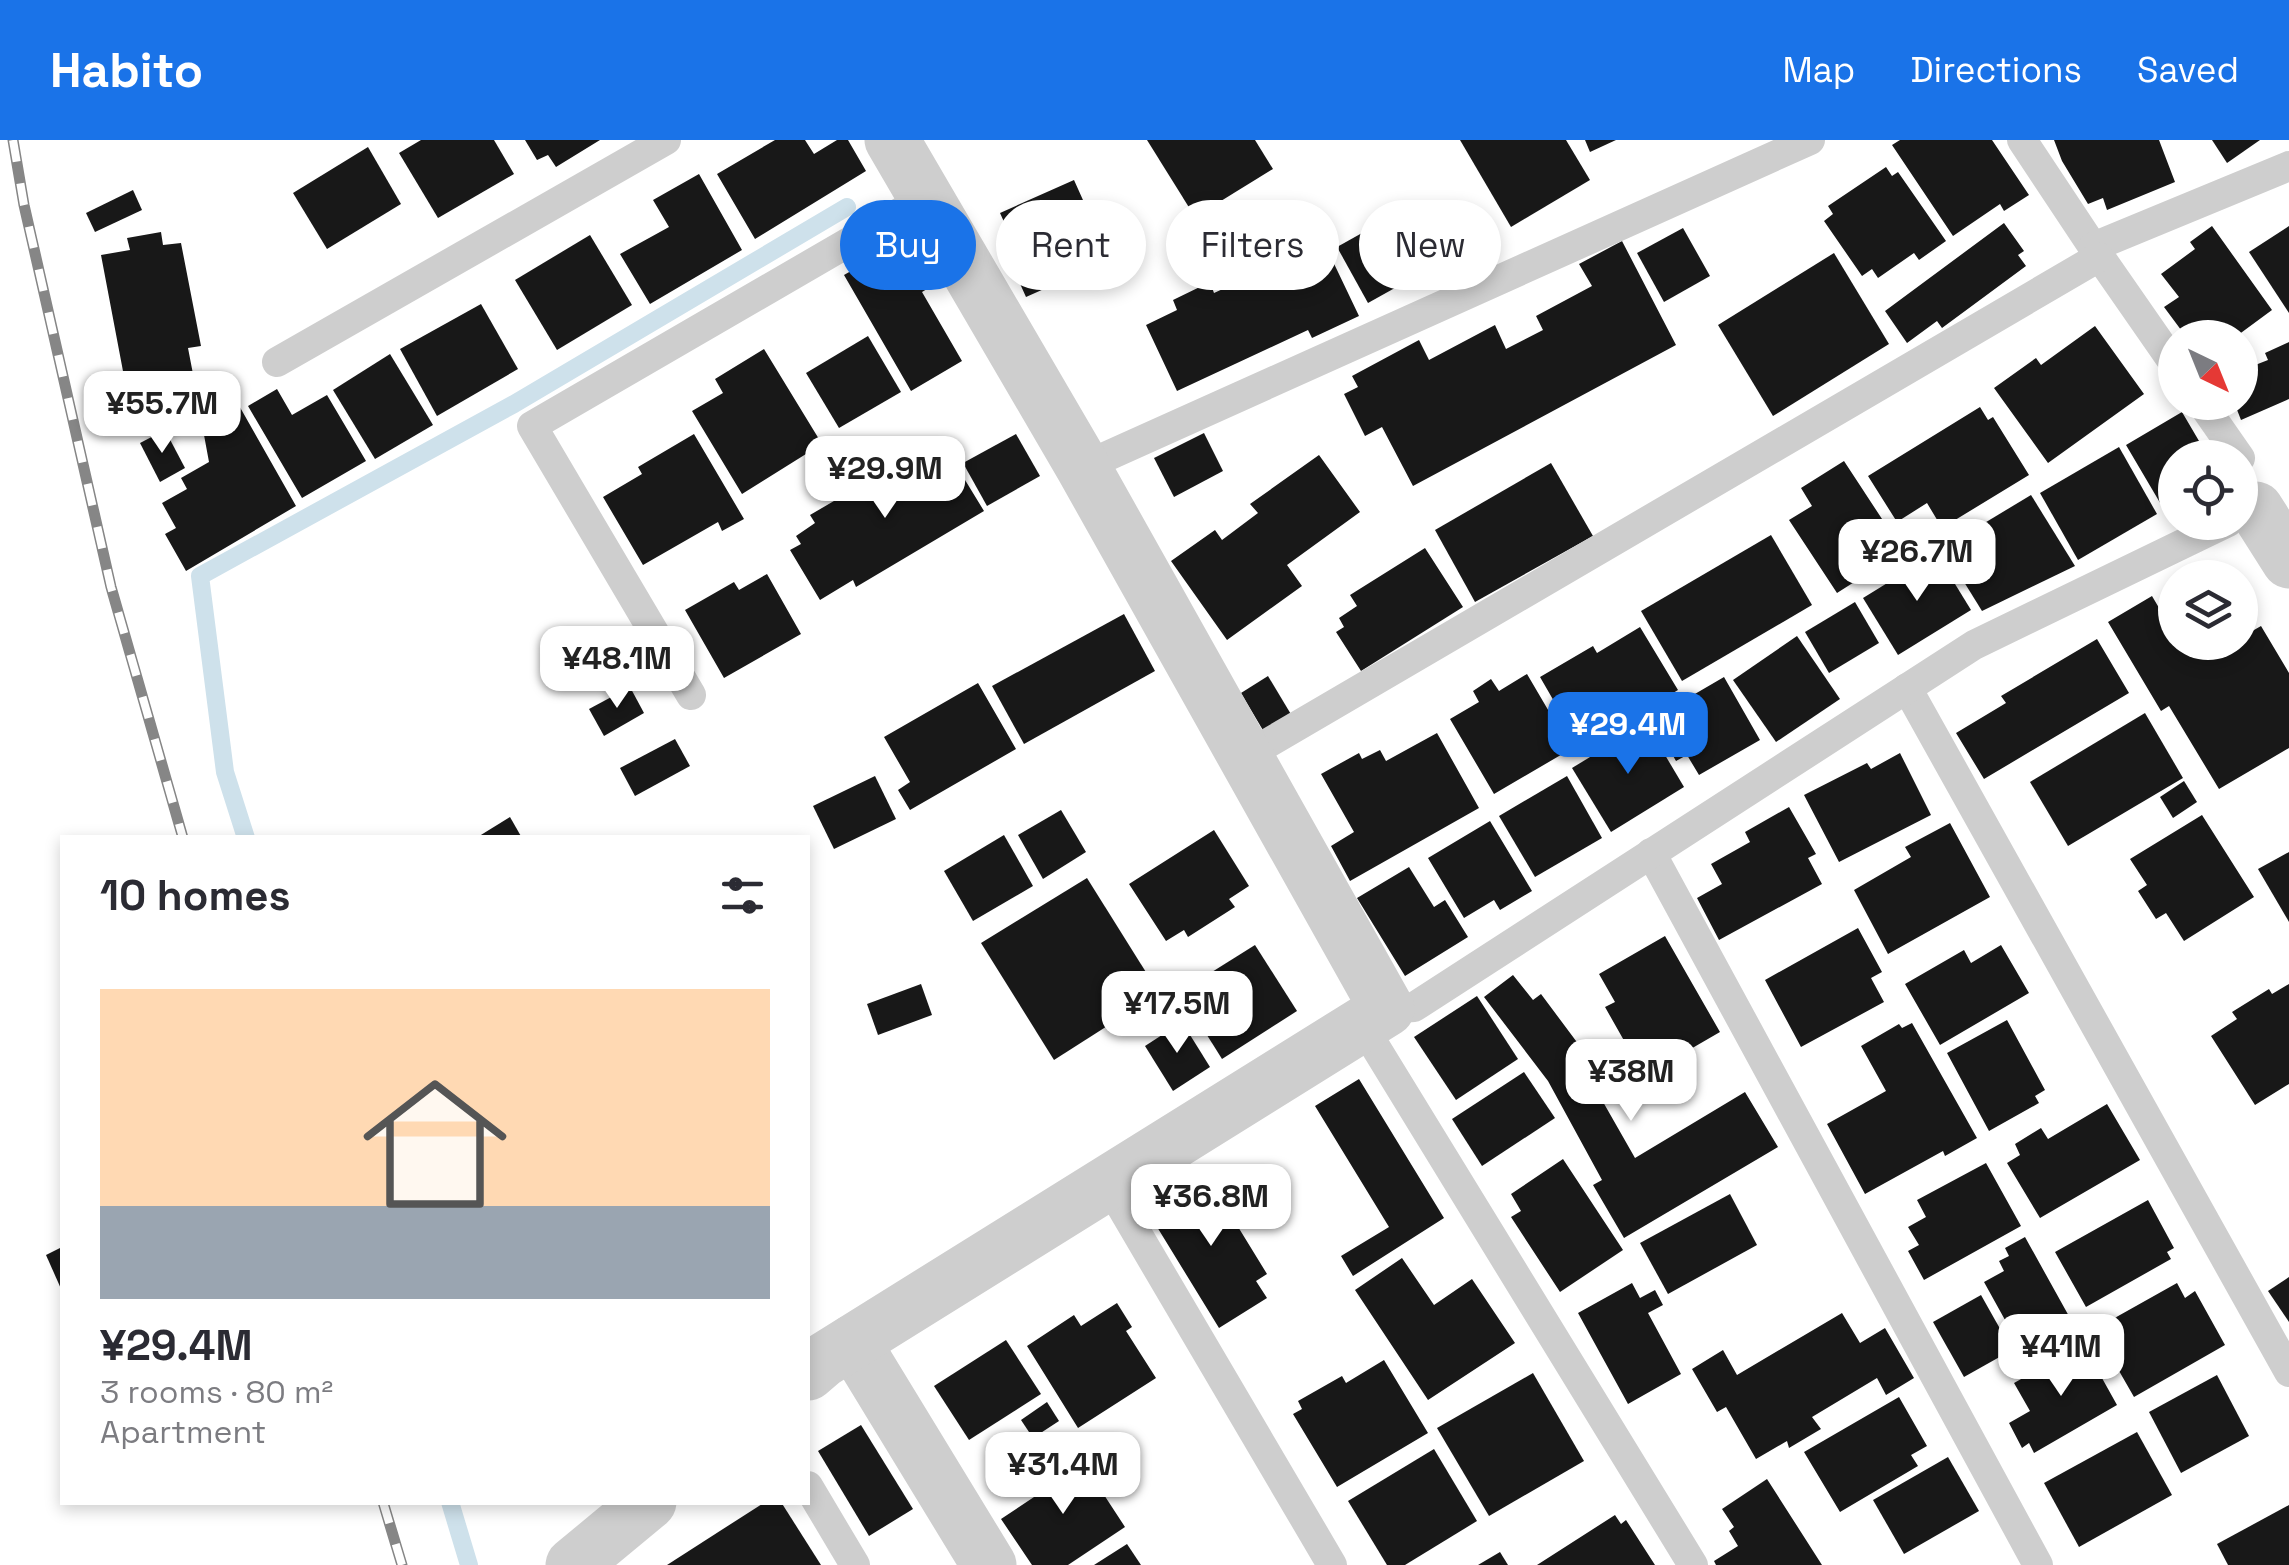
<!DOCTYPE html>
<html lang="en">
<head>
<meta charset="utf-8">
<style>
  :root { --surface:#fff; --page:#f2f2f3; --text:#2b2b33; --muted:#7c7c81; --line:#e1e1e2; --accent:#1a73e8 }
  body { margin:0; font-family:"Space Grotesk",sans-serif; background:var(--page); color:var(--text); height:100vh; display:flex; flex-direction:column; font-size:38px; white-space:nowrap }
  * { box-sizing:border-box; margin:0 }
  p { font-size:32px; color:var(--muted) }
  .icon { flex:none; width:55px; height:55px; fill:none; stroke:currentColor; stroke-width:2; stroke-linecap:round; stroke-linejoin:round }
  .map { position:relative; flex:1; overflow:hidden }
  .side { position:absolute; left:60px; top:695px; width:750px; height:670px; display:flex; flex-direction:column; background:var(--surface); border-radius:0px; box-shadow:0 5px 15px #0003 }
  .side>* { flex:none }
  .banner { position:absolute; left:840px; top:60px; width:950px; height:90px; display:flex; gap:20px }
  .needle { width:65px; rotate:137deg }
  .tools { position:absolute; left:2158px; top:180px; display:grid; gap:20px }
  .tools a { display:grid; place-items:center; width:100px; height:100px; border-radius:50%; background:var(--surface); box-shadow:0 5px 15px #0003; font-size:50px }
  .price { position:absolute; translate:-50% -85px; padding:0 22px; border-radius:20px; background:#fff; color:#222; font-size:32px; line-height:65px; filter:drop-shadow(0 2px 5px #0008) }
  .price::after { content:''; position:absolute; left:50%; top:60px; width:30px; height:22px; margin-left:-15px; background:inherit; clip-path:polygon(0 0,100% 0,50% 100%) }
  .price.on { background:var(--accent); color:#fff }
  ul { padding:0; list-style:none }
  li { display:grid; align-content:center; gap:20px; height:530px; padding:0 40px }
  li+li { border-top:2px solid var(--line) }
  li span { display:grid; place-items:center; height:310px; border-radius:0px; color:#555 }
  li>.icon { margin-inline-start:auto }
  span .icon { width:180px; height:180px; fill:#fffc; stroke-width:1 }
  li b { font-size:42px }
  h2 { display:flex; justify-content:space-between; align-items:center; height:120px; padding:0 40px; font-size:42px }
  .pill { padding:0 35px; border-radius:45px; background:var(--surface); box-shadow:0 5px 15px #0003; font-size:35px; line-height:90px }
  .pill.on { background:var(--accent); color:#fff }
  header { display:flex; align-items:center; gap:60px; box-sizing:border-box; height:140px; padding:0 50px; background:var(--accent); color:#fff }
  header strong { font-size:48px }
  nav { display:flex; gap:55px; margin-inline-start:auto; font-size:35px }
  .map>svg:first-child { display:block }
  .lines { fill:none; stroke-linecap:round; stroke-linejoin:round }
  .stream { stroke:#cee1eb; stroke-width:18 }
  .building { fill:#181818 }
  .lane { stroke:#cecece; stroke-width:30 }
  .street { stroke:#cecece; stroke-width:55 }
  .rail-casing { stroke:#868686; stroke-width:11 }
  .rail { stroke:#fff; stroke-width:8; stroke-dasharray:22; stroke-linecap:butt }
</style>
</head>
<body>
<header>
<strong>Habito</strong>
<nav><a>Map</a><a>Directions</a><a>Saved</a></nav>
</header>
<div class="map">
<svg width="2289" height="1425" viewBox="0 0 2289 1425">
  <rect width="100%" height="100%" fill="#fff"/>
  <g class="lines">
    <g class="stream">
      <polyline points="246,698 225,632 200,436 514,264 847,67"/>
      <polyline points="450,1362 469,1425"/>
    </g>
  </g>
  <g class="building">
    <polygon points="421,0 494,0 514,34 438,78 399,13"/>
    <polygon points="525,0 600,0 556,27 548,15 537,20"/>
    <polygon points="775,0 805,0 814,14 837,0 848,0 866,31 755,99 717,34"/>
    <polygon points="1147,0 1255,0 1273,29 1195,77"/>
    <polygon points="1460,0 1566,0 1590,40 1511,87"/>
    <polygon points="1585,0 1616,0 1590,12"/>
    <polygon points="1900,0 1992,0 2029,55 2004,71 2000,64 1953,96 1892,5"/>
    <polygon points="2054,0 2159,0 2175,42 2107,70 2103,58 2088,64 2062,21"/>
    <polygon points="2212,0 2260,0 2227,23"/>
    <polygon points="368,7 401,64 327,109 293,53"/>
    <polygon points="1886,27 1892,36 1898,32 1946,101 1919,120 1914,113 1878,138 1872,129 1862,136 1824,81 1833,74 1828,66"/>
    <polygon points="699,34 742,110 650,164 620,114 669,87 653,60"/>
    <polygon points="1074,40 1087,69 1096,66 1118,116 1026,157 1012,126 1022,122 1000,73"/>
    <polygon points="133,50 142,70 95,92 86,73"/>
    <polygon points="2004,83 2024,111 2018,115 2026,126 1942,188 1937,181 1907,203 1885,171"/>
    <polygon points="2212,86 2272,170 2234,198 2187,198 2164,167 2179,157 2161,134 2195,109 2190,102"/>
    <polygon points="2289,86 2289,173 2249,112"/>
    <polygon points="1371,88 1402,144 1368,163 1337,107"/>
    <polygon points="1683,88 1710,136 1664,162 1637,113"/>
    <polygon points="161,92 163,105 181,103 201,206 188,208 193,234 126,247 101,115 130,110 127,98"/>
    <polygon points="590,95 632,165 557,210 515,140"/>
    <polygon points="910,97 937,143 922,152 962,221 911,251 844,135"/>
    <polygon points="1622,101 1676,205 1413,346 1382,287 1365,296 1344,254 1358,247 1352,236 1419,200 1429,220 1495,185 1506,209 1543,190 1536,176 1592,146 1579,124"/>
    <polygon points="1327,109 1359,176 1312,198 1308,190 1177,251 1146,185 1177,170 1173,160 1210,142 1214,153 1275,125 1278,133"/>
    <polygon points="1834,113 1889,204 1773,276 1718,185"/>
    <polygon points="481,164 518,229 437,276 400,209"/>
    <polygon points="2095,186 2144,254 2048,323 1994,248 2036,218 2041,225"/>
    <polygon points="868,196 901,252 839,288 806,233"/>
    <polygon points="2289,202 2289,259 2241,280 2234,262 2240,262 2240,231 2268,220 2265,213"/>
    <polygon points="764,209 822,304 742,354 692,271 723,253 715,239"/>
    <polygon points="390,214 433,285 375,319 333,250"/>
    <polygon points="277,249 292,275 327,255 366,321 302,358 248,266"/>
    <polygon points="237,262 296,366 186,431 165,394 176,388 162,363 187,349 181,338 209,322 199,268"/>
    <polygon points="1980,267 1988,280 1993,277 2029,335 1942,388 1927,363 1897,382 1868,336"/>
    <polygon points="2182,272 2209,318 2175,318 2175,374 2169,378 2126,305"/>
    <polygon points="165,290 185,328 160,342 140,303"/>
    <polygon points="1204,293 1223,331 1174,357 1154,318"/>
    <polygon points="694,294 744,379 722,391 718,382 643,425 603,357 642,334 638,327"/>
    <polygon points="1016,294 1040,336 987,366 963,323"/>
    <polygon points="940,299 984,371 856,447 853,440 820,460 790,410 801,404 796,396 815,383 810,375"/>
    <polygon points="2119,307 2157,374 2078,420 2040,353"/>
    <polygon points="1319,315 1360,372 1287,425 1302,446 1227,500 1171,421 1215,390 1222,400 1258,373 1250,364"/>
    <polygon points="1844,321 1903,411 1837,453 1789,380 1812,366 1801,348"/>
    <polygon points="1551,323 1593,396 1475,462 1435,390"/>
    <polygon points="2031,355 2075,426 1982,471 1943,408"/>
    <polygon points="1771,395 1812,465 1682,541 1641,471"/>
    <polygon points="1425,408 1463,467 1361,531 1336,492 1344,487 1339,478 1357,466 1350,455"/>
    <polygon points="1936,413 1971,470 1898,515 1863,458"/>
    <polygon points="767,434 801,494 724,538 685,470 734,442 739,450"/>
    <polygon points="2152,456 2175,495 2175,502 2180,502 2185,512 2196,505 2204,519 2232,502 2240,502 2240,498 2261,486 2289,533 2289,608 2219,649 2169,566 2161,571 2108,482"/>
    <polygon points="1855,462 1879,503 1829,533 1805,492"/>
    <polygon points="1124,474 1155,531 1024,604 992,546"/>
    <polygon points="1640,487 1678,550 1581,608 1540,537 1593,506 1597,513"/>
    <polygon points="1797,496 1840,559 1776,602 1733,540"/>
    <polygon points="2097,499 2129,553 1984,639 1956,593 2006,563 2001,556"/>
    <polygon points="1527,534 1571,609 1494,654 1450,579 1479,562 1473,551 1491,539 1499,551"/>
    <polygon points="1268,536 1292,576 1264,592 1241,553"/>
    <polygon points="1724,537 1760,600 1699,635 1687,615 1676,621 1652,579"/>
    <polygon points="978,543 1016,609 910,670 898,650 910,642 884,597"/>
    <polygon points="630,547 644,573 604,596 589,569"/>
    <polygon points="2145,573 2183,638 2068,706 2030,642"/>
    <polygon points="1646,583 1684,647 1611,692 1572,628"/>
    <polygon points="1437,593 1479,668 1350,741 1331,706 1354,692 1321,634 1359,613 1362,619 1380,610 1386,621"/>
    <polygon points="675,599 690,626 635,656 620,628"/>
    <polygon points="1900,613 1931,675 1839,722 1804,655 1867,623 1871,629"/>
    <polygon points="875,636 896,679 834,709 813,666"/>
    <polygon points="1567,636 1602,698 1535,737 1499,676"/>
    <polygon points="2184,641 2197,662 2173,678 2160,657"/>
    <polygon points="1789,667 1816,714 1808,718 1822,744 1719,800 1697,758 1722,744 1711,724 1750,702 1745,692"/>
    <polygon points="1061,670 1086,712 1043,739 1018,695"/>
    <polygon points="2202,675 2254,757 2184,801 2166,773 2156,779 2138,751 2147,745 2130,719"/>
    <polygon points="510,677 522,698 476,698"/>
    <polygon points="1490,681 1532,751 1500,770 1494,760 1464,778 1428,718"/>
    <polygon points="1950,683 1990,757 1888,814 1854,750 1911,717 1905,707"/>
    <polygon points="1214,690 1249,746 1229,759 1235,767 1188,797 1184,790 1166,801 1129,744"/>
    <polygon points="1004,695 1033,746 973,781 944,731"/>
    <polygon points="2289,712 2289,782 2258,729"/>
    <polygon points="1409,727 1434,767 1445,760 1468,797 1405,836 1357,758"/>
    <polygon points="1087,738 1159,853 1054,920 981,803"/>
    <polygon points="1858,788 1882,832 1871,838 1884,862 1801,907 1765,840"/>
    <polygon points="1665,796 1720,892 1651,932 1641,916 1635,920 1605,867 1615,862 1599,834"/>
    <polygon points="1255,805 1297,871 1222,919 1180,852"/>
    <polygon points="2001,805 2029,853 1940,905 1905,844 1964,810 1971,823"/>
    <polygon points="1513,835 1533,860 1541,854 1585,913 1578,918 1635,1018 1745,952 1778,1007 1624,1098 1593,1045 1602,1040 1548,941 1484,857"/>
    <polygon points="921,844 932,875 878,895 867,864"/>
    <polygon points="2289,844 2289,944 2255,965 2211,896 2237,879 2232,872 2269,849 2272,854"/>
    <polygon points="1477,856 1518,919 1456,960 1414,897"/>
    <polygon points="2007,880 2045,950 2035,956 2039,963 1989,991 1947,913"/>
    <polygon points="1182,882 1210,927 1173,951 1145,906"/>
    <polygon points="1912,883 1977,998 1945,1016 1943,1011 1865,1054 1827,984 1886,951 1861,906 1899,884 1902,888"/>
    <polygon points="1524,932 1555,978 1482,1026 1452,979"/>
    <polygon points="1359,939 1444,1078 1353,1136 1341,1116 1389,1087 1315,966"/>
    <polygon points="2107,964 2140,1020 2040,1078 2007,1023 2020,1015 2015,1004 2041,988 2048,999"/>
    <polygon points="1563,1019 1623,1110 1560,1152 1511,1077 1521,1071 1511,1054"/>
    <polygon points="1986,1023 2021,1086 1924,1140 1908,1111 1919,1105 1908,1087 1926,1077 1917,1060"/>
    <polygon points="1205,1033 1267,1134 1256,1141 1267,1158 1219,1188 1154,1082 1160,1079 1151,1064"/>
    <polygon points="1730,1054 1757,1105 1668,1154 1640,1103"/>
    <polygon points="2148,1060 2174,1108 2167,1112 2171,1119 2086,1167 2055,1112"/>
    <polygon points="2025,1097 2070,1178 2020,1207 1984,1142 2004,1131 1999,1121 2009,1116 2005,1108"/>
    <polygon points="62,1107 62,1151 46,1115"/>
    <polygon points="1402,1118 1434,1165 1472,1139 1515,1203 1428,1260 1355,1150"/>
    <polygon points="2289,1137 2289,1182 2268,1151"/>
    <polygon points="1632,1143 1640,1158 1655,1150 1663,1165 1648,1173 1681,1234 1628,1264 1578,1173"/>
    <polygon points="2177,1143 2185,1158 2195,1151 2225,1205 2134,1257 2095,1189"/>
    <polygon points="1981,1155 2012,1210 1964,1237 1933,1182"/>
    <polygon points="1117,1163 1132,1187 1126,1191 1156,1238 1078,1288 1027,1206 1074,1175 1081,1186"/>
    <polygon points="1842,1173 1860,1203 1885,1188 1914,1238 1886,1255 1877,1238 1812,1277 1821,1289 1789,1308 1787,1301 1756,1319 1726,1267 1717,1272 1692,1229 1723,1210 1737,1235"/>
    <polygon points="1006,1200 1041,1254 969,1300 934,1246"/>
    <polygon points="2083,1204 2117,1265 2034,1313 2029,1303 2022,1308 2009,1283 2030,1271 2014,1243"/>
    <polygon points="1384,1220 1428,1293 1337,1347 1293,1274 1302,1269 1298,1261 1342,1236 1346,1243"/>
    <polygon points="1533,1233 1584,1321 1489,1376 1437,1288"/>
    <polygon points="2217,1235 2249,1296 2181,1333 2149,1272"/>
    <polygon points="1899,1257 1927,1306 1911,1315 1918,1326 1840,1372 1804,1312"/>
    <polygon points="1047,1262 1059,1281 1033,1298 1021,1280"/>
    <polygon points="861,1285 913,1369 869,1396 818,1311"/>
    <polygon points="2137,1292 2172,1355 2079,1407 2044,1343"/>
    <polygon points="1434,1309 1477,1381 1405,1425 1387,1425 1348,1361"/>
    <polygon points="1078,1315 1125,1387 1068,1425 1032,1425 1001,1379 1037,1355 1031,1346"/>
    <polygon points="1948,1317 1979,1371 1904,1414 1873,1360"/>
    <polygon points="1767,1339 1822,1425 1716,1425 1714,1421 1738,1406 1729,1391 1734,1387 1722,1369"/>
    <polygon points="765,1362 781,1362 821,1425 667,1425"/>
    <polygon points="2289,1365 2289,1425 2228,1425 2217,1404"/>
    <polygon points="1615,1375 1621,1384 1626,1380 1655,1425 1537,1425"/>
    <polygon points="1127,1404 1141,1425 1094,1425"/>
    <polygon points="1500,1412 1508,1425 1478,1425"/>
  </g>
  <g class="lines">
    <g class="lane">
      <polyline points="2022,0 2093,107 2175,225"/>
      <polyline points="2093,107 2289,26"/>
      <polyline points="277,222 666,0"/>
      <polyline points="2201,262 2240,318"/>
      <polyline points="1083,327 1810,0"/>
      <polyline points="1907,548 2289,1232"/>
      <polyline points="691,555 532,286 925,58"/>
      <polyline points="1246,616 2099,117"/>
      <polyline points="1651,713 2038,1425"/>
      <polyline points="1387,869 1414,867 1974,505 2228,382"/>
      <polyline points="1362,885 1693,1425"/>
      <polyline points="1108,1044 1332,1425"/>
      <polyline points="808,1346 855,1425"/>
    </g>
    <g class="street">
      <polyline points="2256,369 2289,421"/>
      <polyline points="853,1202 989,1425"/>
      <polyline points="808,1233 822,1221 1387,869 1083,327 892,0"/>
      <polyline points="573,1425 649,1362"/>
    </g>
    <defs>
      <g id="rail">
        <polyline points="13,0 24,65 111,447 183,698"/>
        <polyline points="383,1362 402,1425"/>
      </g>
    </defs>
    <use href="#rail" class="rail-casing"/>
    <use href="#rail" class="rail"/>
  </g>
</svg>
<div class="tools">
<a><svg class="needle" viewBox="-14 -14 28 28"><path d="M0-13l5 13h-10z" fill="#e53935"/><path d="M0 13l5-13h-10z" fill="#7c7c81"/></svg></a>
<a><svg class="icon" aria-label="locate" viewBox="0 0 24 24"><circle cx="12" cy="12" r="6"/><path d="M12 2v4M12 18v4M2 12h4M18 12h4"/></svg></a>
<a><svg class="icon" aria-label="layers" viewBox="0 0 24 24"><path d="M12 4l9 5-9 5-9-5zM3 14l9 5 9-5"/></svg></a>
</div>
<b class="price" style="left:162px;top:316px">¥55.7M</b>
<b class="price" style="left:885px;top:381px">¥29.9M</b>
<b class="price" style="left:1917px;top:464px">¥26.7M</b>
<b class="price" style="left:617px;top:571px">¥48.1M</b>
<b class="price on" style="left:1628px;top:637px">¥29.4M</b>
<b class="price" style="left:1177px;top:916px">¥17.5M</b>
<b class="price" style="left:1631px;top:984px">¥38M</b>
<b class="price" style="left:1211px;top:1109px">¥36.8M</b>
<b class="price" style="left:2061px;top:1259px">¥41M</b>
<b class="price" style="left:1063px;top:1377px">¥31.4M</b>
<div class="banner">
<a class="pill on">Buy</a>
<a class="pill">Rent</a>
<a class="pill">Filters</a>
<a class="pill">New</a>
</div>
<section class="side">
<h2>10 homes<svg class="icon" aria-label="filters" viewBox="0 0 24 24"><path d="M4 7h16M4 17h16"/><circle cx="9" cy="7" r="2"/><circle cx="15" cy="17" r="2"/></svg></h2>
<ul>
<li><span style="background:linear-gradient(#ffd9b3 70%,#9aa5b1 0)"><svg class="icon" aria-label="home" viewBox="0 0 24 24"><path d="M3 11l9-7 9 7M6 9v11h12V9"/></svg></span><div><b>¥29.4M</b><p>3 rooms · 80 m²</p><p>Apartment</p></div></li>
</ul>
</section>
</div>
</body>
</html>
